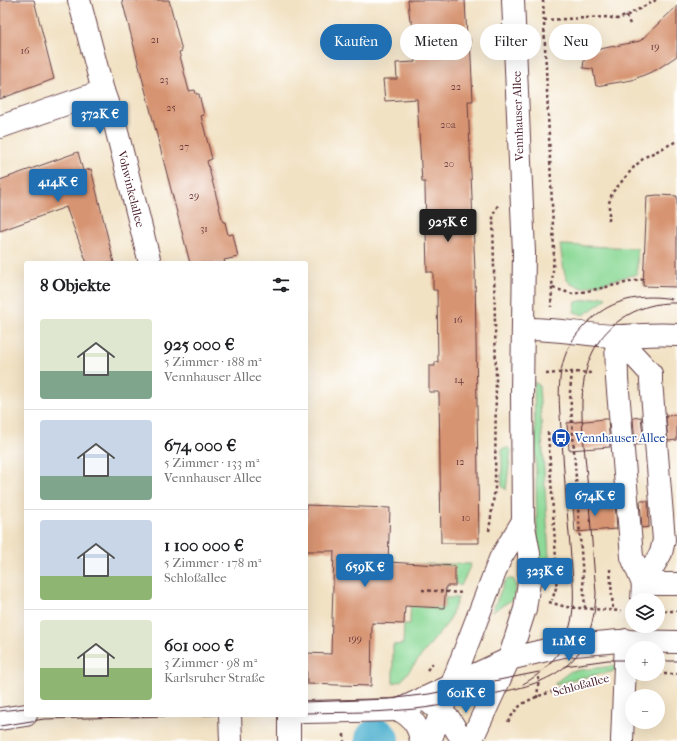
<!DOCTYPE html>
<html lang="de">
<head>
<meta charset="utf-8">
<style>
  :root { --surface:#fff; --page:#f2f2f2; --text:#202124; --muted:#757577; --line:#e0e0e0; --accent:#1f6fb2 }
  body { margin:0; font-family:"IM FELL French Canon",serif; background:var(--page); color:var(--text); height:100vh; display:flex; flex-direction:column; font-size:15px; white-space:nowrap }
  * { box-sizing:border-box; margin:0 }
  p { font-size:13px; color:var(--muted) }
  .icon { flex:none; width:22px; height:22px; fill:none; stroke:currentColor; stroke-width:2; stroke-linecap:round; stroke-linejoin:round }
  .map { position:relative; flex:1; overflow:hidden }
  .panel { position:absolute; left:24px; top:261px; width:284px; height:456px; display:flex; flex-direction:column; background:var(--surface); border-radius:4px; box-shadow:0 4px 16px #0002 }
  .panel>* { flex:none }
  .guide { position:absolute; left:320px; top:24px; width:297px; height:36px; display:flex; gap:8px }
  .tools { position:absolute; left:625px; top:593px; display:grid; gap:8px }
  .tools a { display:grid; place-items:center; width:40px; height:40px; border-radius:50%; background:var(--surface); box-shadow:0 4px 16px #0002; font-size:20px }
  .price { position:absolute; translate:-50% -34px; padding:0 9px; border-radius:4px; background:var(--accent); color:#fff; font-size:13px; line-height:26px; filter:drop-shadow(0 1px 2px #0008) }
  .price::after { content:''; position:absolute; left:50%; top:24px; width:12px; height:9px; margin-left:-6px; background:inherit; clip-path:polygon(0 0,100% 0,50% 100%) }
  .price.active { background:#222; color:#fff }
  ul { padding:0; list-style:none }
  li { display:flex; align-items:center; gap:12px; height:100px; padding:0 16px }
  li+li { border-top:1px solid var(--line) }
  li span { display:grid; place-items:center; flex:none; width:112px; height:80px; border-radius:4px; color:#555 }
  li>.icon { margin-inline-start:auto }
  span .icon { width:48px; height:48px; fill:#fffc; stroke-width:1 }
  li b { font-size:17px }
  h2 { display:flex; justify-content:space-between; align-items:center; height:48px; padding:0 16px; font-size:17px }
  .tag { padding:0 14px; border-radius:18px; background:var(--surface); box-shadow:0 4px 16px #0002; font-size:14px; line-height:36px }
  .tag.active { background:var(--accent); color:#fff }
  .map>svg:first-child { display:block }
  .green { fill:#8dd997; stroke:#6c7c61 }
  .lines { fill:none; stroke-linecap:round; stroke-linejoin:round }
  .river { stroke:#50b1cf; stroke-width:44 }
  .building { fill:#d79472 }
  .minor-casing { stroke:#633c42; stroke-width:24 }
  .major-casing { stroke:#633c42; stroke-width:24 }
  .path { stroke:#633c42; stroke-width:2.5; stroke-dasharray:3 3; stroke-linecap:butt }
  .minor { stroke:#fff; stroke-width:22 }
  .major { stroke:#fff; stroke-width:22 }
  .tram { stroke:#4a1f2b; stroke-width:1 }
  .labels { text-anchor:middle; stroke-width:3.5; stroke-linejoin:round; paint-order:stroke }
  .number-label { font-size:10px; fill:#6d3c3d }
  .street-label { font-size:12px; fill:#4a1f2b; stroke:#fff }
  .transit-label { font-size:12px; fill:#164399; stroke:#fff; text-anchor:start }
</style>
</head>
<body>
<div class="map">
<svg width="677" height="741" viewBox="0 0 677 741">
  <rect width="100%" height="100%" fill="#fff"/>
  <filter id="ink" filterUnits="userSpaceOnUse"><feTurbulence type="fractalNoise" baseFrequency=".025" numOctaves="2"/><feDisplacementMap in="SourceGraphic" scale="8" xChannelSelector="R" yChannelSelector="G"/><feConvolveMatrix kernelMatrix="1 2 1 2 8 2 1 2 1" color-interpolation-filters="sRGB"/></filter>
  <filter id="wash" filterUnits="userSpaceOnUse"><feTurbulence type="fractalNoise" baseFrequency=".012" numOctaves="4" result="noise"/><feDisplacementMap in="SourceGraphic" scale="16" xChannelSelector="R" yChannelSelector="G"/><feGaussianBlur stdDeviation="0.9" result="paint"/><feColorMatrix in="noise" values="0 0 0 0 0 0 0 0 0 0 0 0 0 0 0 0 0 1.4 0 .05"/><feComposite in="paint" operator="in"/></filter>
  <g filter="url(#wash)">
    <rect width="100%" height="100%" fill="#f2e2c4"/>
    <g class="green">
      <polygon points="560,245 637,248 637,274 583,288 571,284 567,280 564,271"/>
      <polygon points="605,296 606,299 584,315 574,312 576,302"/>
      <polygon points="534,382 539,385 550,574 538,584"/>
      <polygon points="509,448 511,450 506,490 502,486 502,449"/>
      <polygon points="412,564 471,564 461,586"/>
      <polygon points="509,579 513,579 516,585 513,599 492,612 505,581"/>
      <polygon points="411,592 422,607 444,608 445,598 458,598 449,621 401,681 393,683 393,645 403,644 404,624 410,624"/>
      <polygon points="615,666 615,671 570,680 556,685 555,683 571,671"/>
    </g>
    <g class="lines">
      <polyline class="river" points="377,740 377,741"/>
    </g>
    <g id="blocks">
      <g class="building">
        <polygon points="0,0 34,0 54,79 0,99"/>
        <polygon points="122,0 169,0 182,51 179,52 189,91 195,90 196,94 199,94 204,115 201,116 212,159 207,161 223,222 225,222 228,235 233,234 238,257 224,260 225,263 190,263"/>
        <polygon points="408,0 465,0 467,38 470,38 473,101 468,101 475,271 479,543 441,543 439,392 429,392 429,366 435,366 435,362 438,362 437,290 433,290 433,272 427,272 425,187 425,182 422,182 417,99 385,101 383,79 397,79 396,63 415,62 412,21 410,21"/>
        <polygon points="677,6 677,56 656,70 632,80 596,86 593,69 583,68 585,52 640,41"/>
        <polygon points="78,152 83,171 91,169 114,263 87,263 66,207 0,231 0,180"/>
        <polygon points="658,195 677,196 677,287 643,286 647,196"/>
        <polygon points="677,415 677,440 668,441 666,416"/>
        <polygon points="641,417 644,444 635,445 633,418"/>
        <polygon points="604,419 608,419 610,447 569,450 567,423"/>
        <polygon points="640,501 648,501 649,527 642,528"/>
        <polygon points="615,502 617,529 575,532 573,505"/>
        <polygon points="306,505 390,508 388,562 455,566 455,586 446,586 444,608 405,606 404,624 372,623 371,686 307,684 306,653 331,654 334,551 306,551"/>
      </g>
    </g>
  </g>
  <g filter="url(#ink)">
    <use href="#blocks" fill-opacity="0" stroke="#633c42" stroke-width="1"/>
    <g class="lines">
      <defs>
        <g id="minor">
          <polyline points="79,0 103,91 116,128 150,263"/>
          <polyline points="0,127 103,91"/>
          <path d="M523,329C556,328 584,335 615,336C636,336 656,333 677,335"/>
          <polyline points="616,336 651,374 651,381 664,540 661,553 643,584 642,600"/>
          <polyline points="616,336 617,379 632,557 643,584"/>
          <polyline points="643,584 677,584"/>
          <path d="M399,710C412,717 419,726 421,741"/>
          <polyline points="306,712 399,710 509,659 563,646 619,641 677,642"/>
          <polyline points="230,715 231,741"/>
          <polyline points="289,715 289,741"/>
          <polyline points="0,719 26,715"/>
          <polyline points="622,741 626,640"/>
        </g>
        <g id="major">
          <polyline points="424,698 450,720 463,741"/>
          <polyline points="430,741 500,559 523,521"/>
          <polyline points="471,741 509,659 525,609 529,582 529,553 523,521 522,393 524,253 513,0"/>
        </g>
      </defs>
      <use href="#minor" class="minor-casing"/>
      <use href="#major" class="major-casing"/>
      <g class="path">
        <polyline points="543,0 554,250 551,307"/>
        <polyline points="626,16 630,24"/>
        <polyline points="544,20 607,17 617,19 626,16 656,0"/>
        <polyline points="609,221 609,203 612,193 634,167 645,157 677,141"/>
        <polyline points="676,283 677,283"/>
        <polyline points="553,288 573,294 644,279"/>
        <polyline points="572,372 570,392 585,608"/>
        <polyline points="546,374 572,372 593,373"/>
        <polyline points="548,432 557,575 556,588 552,600"/>
        <polyline points="489,531 495,488 496,377 493,215 498,205"/>
        <polyline points="610,569 613,610"/>
        <polyline points="422,590 463,593"/>
        <polyline points="549,602 566,607 621,611"/>
        <polyline points="664,611 677,611"/>
        <polyline points="427,670 434,662"/>
        <polyline points="658,674 677,674"/>
        <polyline points="537,698 539,677"/>
        <path d="M508,722C512,715 516,708 524,703C542,692 579,685 600,680"/>
        <polyline points="344,734 344,741"/>
      </g>
      <use href="#minor" class="minor"/>
      <use href="#major" class="major"/>
      <g class="tram">
        <polyline points="658,661 677,661"/>
        <polyline points="565,666 608,660 632,660"/>
        <path d="M523,684C545,672 562,654 569,630C577,604 572,573 570,546C567,511 564,475 562,440C558,391 552,350 595,316C617,298 645,294 672,299"/>
        <polyline points="306,702 388,699 429,694 539,672"/>
        <polyline points="0,711 26,708"/>
        <path d="M306,713C338,712 371,713 403,710C434,708 463,701 493,694C519,688 544,684 566,666C588,648 595,620 596,593C593,555 590,516 587,478C583,423 568,358 620,320C637,308 656,302 677,303"/>
        <polyline points="0,726 44,719 215,715"/>
      </g>
    </g>
  </g>
  <defs>
    <symbol id="bus-disc" viewBox="-11 -11 22 22"><circle r="9.5" fill="#1a4fb4" stroke="#fff"/><path d="M-5-6H5V4H4V6H2V4H-2V6H-4V4H-5ZM-3.5-4V0h7V-4ZM-3.5 1.2v1.5H-2V1.2ZM2 1.2v1.5H3.5V1.2Z" fill="#fff"/></symbol>
  </defs>
  <g fill-rule="evenodd">
    <use href="#bus-disc" x="550" y="427" width="22" height="22"/>
  </g>
  <g class="labels">
    <g class="number-label">
      <text x="155" y="43">21</text>
      <text x="655" y="50">19</text>
      <text x="25" y="54">16</text>
      <text x="164" y="83">23</text>
      <text x="456" y="90">22</text>
      <text x="171" y="111">25</text>
      <text x="448" y="128">20a</text>
      <text x="184" y="150">27</text>
      <text x="449" y="167">20</text>
      <text x="194" y="199">29</text>
      <text x="204" y="232">31</text>
      <text x="458" y="323">16</text>
      <text x="459" y="383">14</text>
      <text x="460" y="465">12</text>
      <text x="466" y="521">10</text>
      <text x="355" y="642">199</text>
    </g>
    <g class="street-label">
      <text transform="translate(518 116) rotate(-92)" y="4">Vennhauser Allee</text>
      <text transform="translate(131 189) rotate(76)" y="4">Vohwinkelallee</text>
      <text transform="translate(581 685) rotate(-15)" y="4">Schloßallee</text>
    </g>
    <g class="transit-label">
      <text x="575" y="442">Vennhauser Allee</text>
    </g>
  </g>
</svg>
<div class="tools">
<a><svg class="icon" aria-label="layers" viewBox="0 0 24 24"><path d="M12 4l9 5-9 5-9-5zM3 14l9 5 9-5"/></svg></a>
<a>+</a>
<a>−</a>
</div>
<b class="price" style="left:100px;top:135px">372K €</b>
<b class="price" style="left:58px;top:203px">414K €</b>
<b class="price active" style="left:448px;top:243px">925K €</b>
<b class="price" style="left:595px;top:517px">674K €</b>
<b class="price" style="left:365px;top:588px">659K €</b>
<b class="price" style="left:545px;top:592px">323K €</b>
<b class="price" style="left:569px;top:662px">1.1M €</b>
<b class="price" style="left:466px;top:714px">601K €</b>
<div class="guide">
<a class="tag active">Kaufen</a>
<a class="tag">Mieten</a>
<a class="tag">Filter</a>
<a class="tag">Neu</a>
</div>
<section class="panel">
<h2>8 Objekte<svg class="icon" aria-label="filters" viewBox="0 0 24 24"><path d="M4 7h16M4 17h16"/><circle cx="9" cy="7" r="2"/><circle cx="15" cy="17" r="2"/></svg></h2>
<ul>
<li><span style="background:linear-gradient(#dfe7d0 65%,#7fa58c 0)"><svg class="icon" aria-label="home" viewBox="0 0 24 24"><path d="M3 11l9-7 9 7M6 9v11h12V9"/></svg></span><div><b>925 000 €</b><p>5 Zimmer · 188 m²</p><p>Vennhauser Allee</p></div></li>
<li><span style="background:linear-gradient(#c9d6e8 70%,#7fa58c 0)"><svg class="icon" aria-label="home" viewBox="0 0 24 24"><path d="M3 11l9-7 9 7M6 9v11h12V9"/></svg></span><div><b>674 000 €</b><p>5 Zimmer · 133 m²</p><p>Vennhauser Allee</p></div></li>
<li><span style="background:linear-gradient(#c9d6e8 70%,#8fb573 0)"><svg class="icon" aria-label="home" viewBox="0 0 24 24"><path d="M3 11l9-7 9 7M6 9v11h12V9"/></svg></span><div><b>1 100 000 €</b><p>5 Zimmer · 178 m²</p><p>Schloßallee</p></div></li>
<li><span style="background:linear-gradient(#dfe7d0 60%,#8fb573 0)"><svg class="icon" aria-label="home" viewBox="0 0 24 24"><path d="M3 11l9-7 9 7M6 9v11h12V9"/></svg></span><div><b>601 000 €</b><p>3 Zimmer · 98 m²</p><p>Karlsruher Straße</p></div></li>
</ul>
</section>
</div>
</body>
</html>
